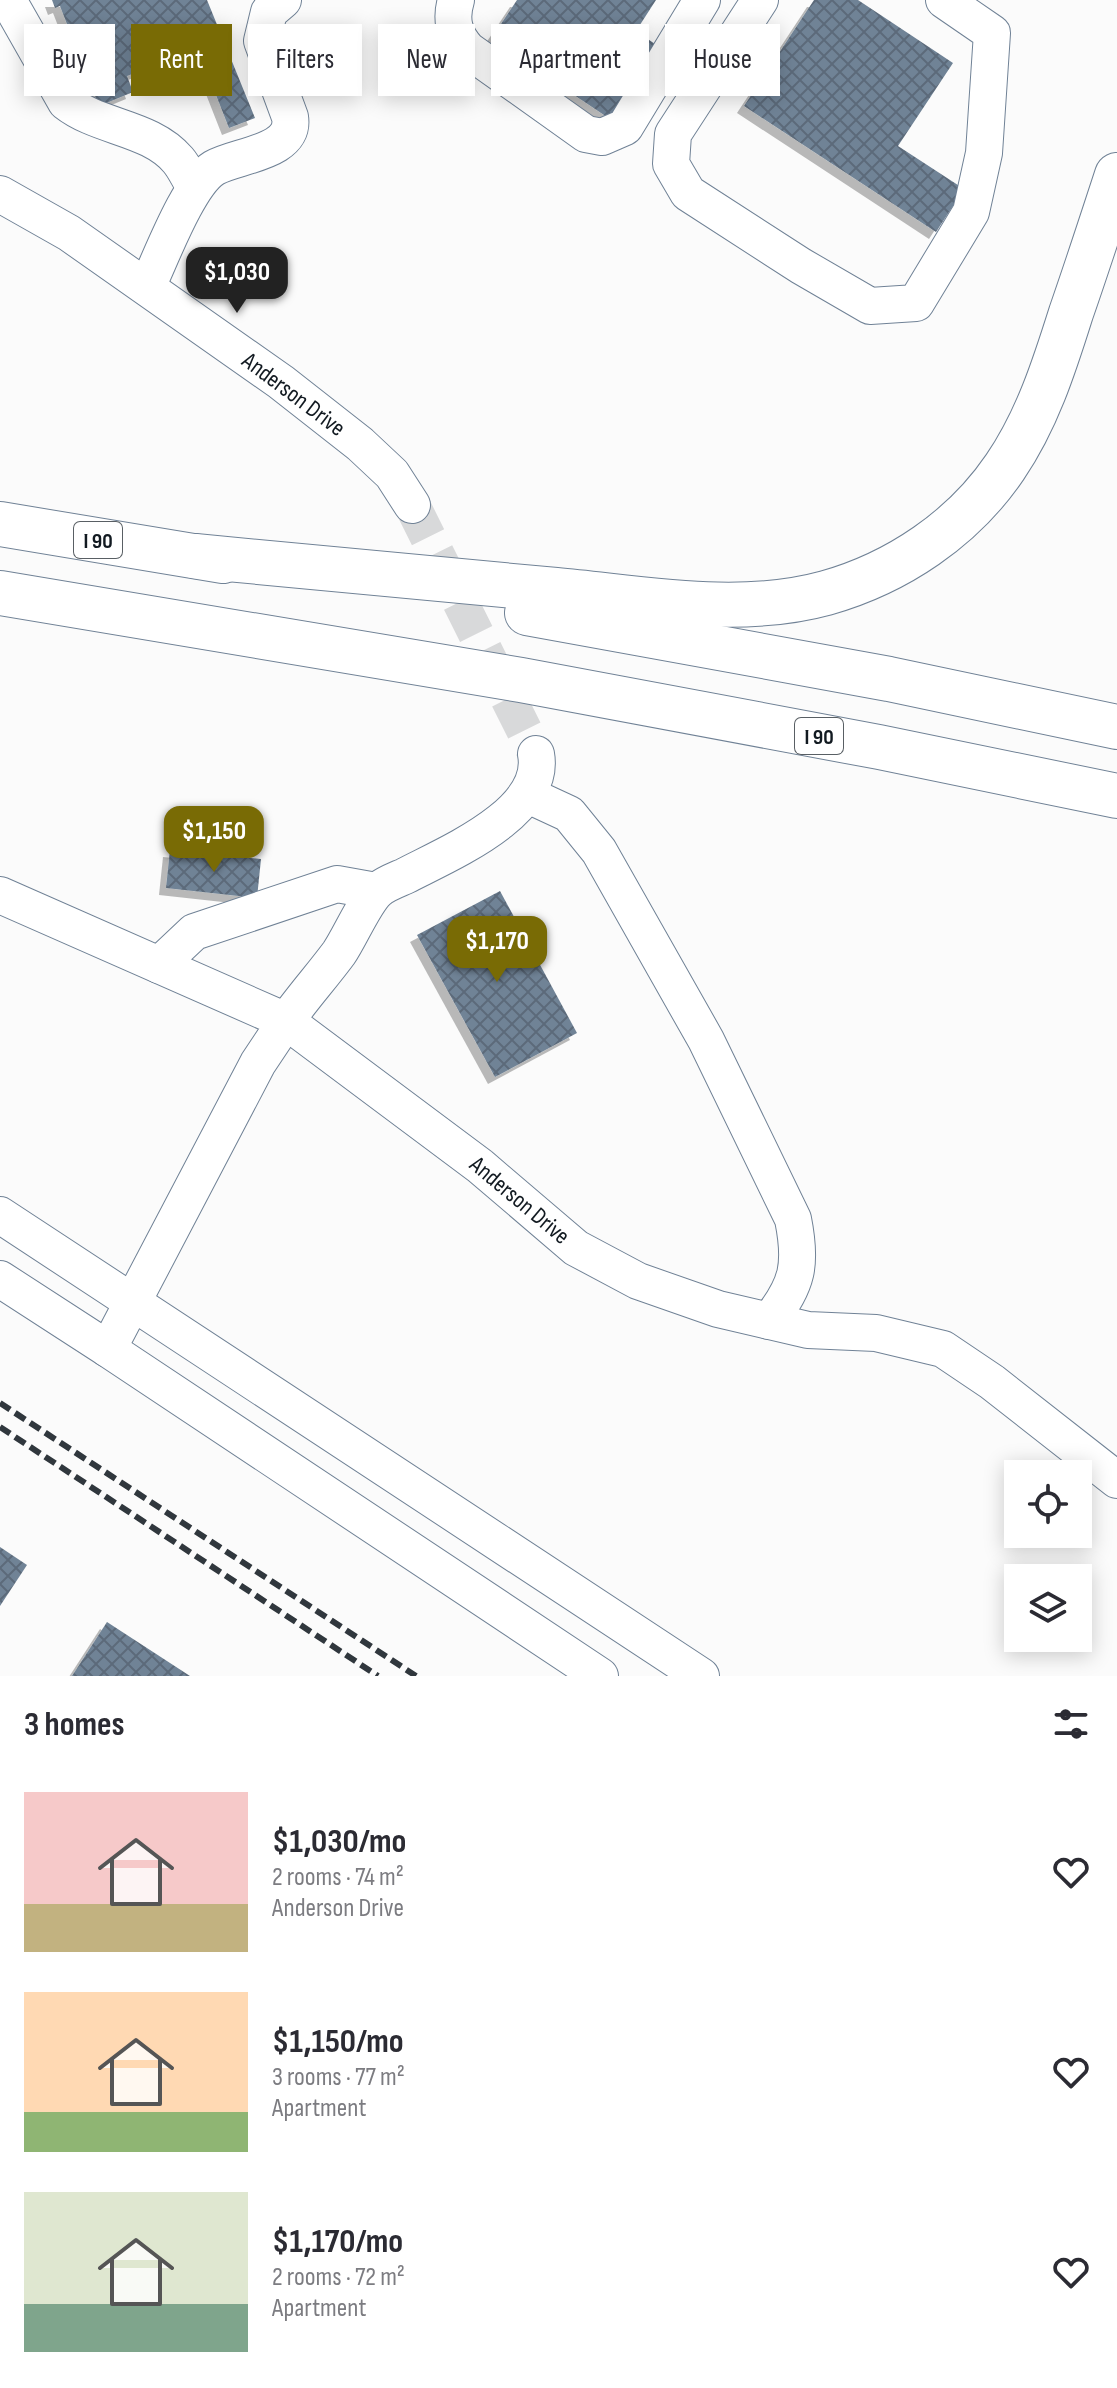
<!DOCTYPE html>
<html lang="en">
<head>
<meta charset="utf-8">
<style>
  :root { --surface:#fff; --page:#f2f2f3; --text:#2b2b33; --muted:#7c7c81; --accent:#796b05 }
  body { margin:0; font-family:"Sofia Sans Condensed",sans-serif; background:var(--page); color:var(--text); height:100vh; display:flex; flex-direction:column; font-size:30px; white-space:nowrap }
  * { box-sizing:border-box; margin:0 }
  p { font-size:26px; color:var(--muted) }
  .icon { flex:none; width:44px; height:44px; fill:none; stroke:currentColor; stroke-width:2; stroke-linecap:round; stroke-linejoin:round }
  .map { position:relative; height:1676px; overflow:hidden }
  .panel { display:flex; flex-direction:column; background:var(--surface); flex:1 }
  .panel>* { flex:none }
  .guide { position:absolute; left:24px; top:24px; width:1070px; height:72px; display:flex; gap:16px }
  .buttons { position:absolute; left:1004px; top:1460px; display:grid; gap:16px }
  .buttons a { display:grid; place-items:center; width:88px; height:88px; border-radius:0px; background:var(--surface); box-shadow:0 4px 20px #0003; font-size:40px }
  .price { position:absolute; translate:-50% -68px; padding:0 18px; border-radius:16px; background:var(--accent); color:#fff; font-size:26px; line-height:52px; filter:drop-shadow(0 2px 4px #0008) }
  .price::after { content:''; position:absolute; left:50%; top:48px; width:24px; height:18px; margin-left:-12px; background:inherit; clip-path:polygon(0 0,100% 0,50% 100%) }
  .price.on { background:#222; color:#fff }
  ul { padding:0; list-style:none }
  li { display:flex; align-items:center; gap:24px; height:200px; padding:0 24px }
  li span { display:grid; place-items:center; flex:none; width:224px; height:160px; border-radius:0px; color:#555 }
  li>.icon { margin-inline-start:auto }
  span .icon { width:96px; height:96px; fill:#fffc; stroke-width:1 }
  li b { font-size:34px }
  h2 { display:flex; justify-content:space-between; align-items:center; height:96px; padding:0 24px; font-size:34px }
  .tag { padding:0 28px; border-radius:0px; background:var(--surface); box-shadow:0 4px 20px #0003; font-size:28px; line-height:72px }
  .tag.on { background:var(--accent); color:#fff }
  .map>svg:first-child { display:block }
  .building { fill:url(#building-cross-hatch); filter:url(#shadow) }
  .lines { fill:none; stroke-linecap:round; stroke-linejoin:round }
  .minor-tunnel { stroke:#d8d9da; stroke-width:36; stroke-dasharray:36 18; stroke-linecap:butt }
  .minor-casing { stroke:#708296; stroke-width:38 }
  .highway-casing { stroke:#708296; stroke-width:46 }
  .minor { stroke:#fff; stroke-width:36 }
  .highway { stroke:#fff; stroke-width:44 }
  .rail { stroke:#30373d; stroke-width:6; stroke-dasharray:12 6; stroke-linecap:butt }
  .labels { text-anchor:middle; stroke-width:8; stroke-linejoin:round; paint-order:stroke }
  .shield { fill:#fff; stroke:#595f64; stroke-width:2 }
  .shield-label { font-size:22px; font-weight:bold; fill:#121a21 }
  .street-label { font-size:24px; fill:#121a21; stroke:#fff }
</style>
</head>
<body>
<div class="map">
<svg width="1117" height="1676" viewBox="0 0 1117 1676">
  <defs>
    <pattern id="building-cross-hatch" width="8" height="8" patternUnits="userSpaceOnUse" patternTransform="scale(2)"><rect width="8" height="8" fill="#708396"/><path d="M0 0l8 8M0 8l8-8" fill="none" stroke="#5b6a7a"/></pattern>
    <filter id="shadow"><feDropShadow dx="-7" dy="7" stdDeviation="0" flood-color="#0004"/></filter>
  </defs>
  <rect width="100%" height="100%" fill="#fbfbfb"/>
  <g class="building">
    <polygon points="52,0 207,0 255,118 229,128 198,49 127,76 133,92 99,106 60,6 55,8"/>
    <polygon points="517,0 656,0 636,31 658,46 610,119 491,39"/>
    <polygon points="814,0 858,0 953,63 898,146 964,189 936,232 744,106"/>
    <polygon points="170,850 261,859 257,898 166,888"/>
    <polygon points="500,891 577,1033 495,1077 417,935"/>
    <polygon points="0,1547 27,1565 0,1606"/>
    <polygon points="107,1622 190,1676 72,1676"/>
  </g>
  <g class="lines">
    <polyline class="minor-tunnel" points="412,505 536,754"/>
    <defs>
      <g id="minor">
        <path d="M8,0L66,102C99,128 150,127 178,160C185,168 189,179 195,187"/>
        <path d="M456,0C450,20 454,35 468,50L586,134L602,137L625,127L702,0"/>
        <polyline points="760,0 673,134 671,164 688,193 801,266 870,306 916,303 971,212 984,153 992,33 944,0"/>
        <polyline points="0,194 69,233 281,382 360,444 392,474 412,505"/>
        <path d="M147,287C161,258 188,184 214,168C236,155 296,153 290,117L262,41L269,12L283,0"/>
        <path d="M536,754C547,813 447,854 405,876C396,880 385,884 378,890C365,901 350,937 339,953C322,976 303,997 286,1021L480,1166L576,1248L638,1281L718,1309L808,1330L876,1333L943,1349L992,1382L1117,1480"/>
        <path d="M528,795L569,814L599,851L706,1040L793,1219C802,1264 798,1285 769,1321"/>
        <polyline points="0,895 286,1021 258,1063 108,1349 600,1676"/>
        <polyline points="159,965 194,932 337,884 376,891"/>
        <polyline points="0,1215 701,1676"/>
        <polyline points="0,1279 108,1349"/>
      </g>
      <g id="highway">
        <polyline points="0,524 223,561"/>
        <path d="M195,556C315,567 435,578 556,590C643,598 739,617 826,593C897,573 963,529 1005,467C1037,420 1054,367 1071,313C1087,267 1102,221 1117,175"/>
        <polyline points="0,593 521,680 879,747 1117,796"/>
        <polyline points="527,613 889,679 1117,727"/>
      </g>
    </defs>
    <use href="#minor" class="minor-casing"/>
    <use href="#highway" class="highway-casing"/>
    <use href="#minor" class="minor"/>
    <use href="#highway" class="highway"/>
    <g class="rail">
      <polyline points="0,1403 416,1676"/>
      <polyline points="0,1427 378,1676"/>
    </g>
  </g>
  <g class="labels">
    <g class="shield">
      <rect x="74" y="522" width="48" height="36" rx="6"/>
      <rect x="795" y="718" width="48" height="36" rx="6"/>
    </g>
    <g class="shield-label">
      <text x="98" y="548">I 90</text>
      <text x="819" y="744">I 90</text>
    </g>
    <g class="street-label">
      <text transform="translate(294 394) rotate(37)" y="8">Anderson Drive</text>
      <text transform="translate(520 1200) rotate(40)" y="8">Anderson Drive</text>
    </g>
  </g>
</svg>
<div class="buttons">
<a><svg class="icon" aria-label="locate" viewBox="0 0 24 24"><circle cx="12" cy="12" r="6"/><path d="M12 2v4M12 18v4M2 12h4M18 12h4"/></svg></a>
<a><svg class="icon" aria-label="layers" viewBox="0 0 24 24"><path d="M12 4l9 5-9 5-9-5zM3 14l9 5 9-5"/></svg></a>
</div>
<b class="price on" style="left:237px;top:315px">$1,030</b>
<b class="price" style="left:214px;top:874px">$1,150</b>
<b class="price" style="left:497px;top:984px">$1,170</b>
<div class="guide">
<a class="tag">Buy</a>
<a class="tag on">Rent</a>
<a class="tag">Filters</a>
<a class="tag">New</a>
<a class="tag">Apartment</a>
<a class="tag">House</a>
</div>
</div>
<section class="panel">
<h2>3 homes<svg class="icon" aria-label="filters" viewBox="0 0 24 24"><path d="M4 7h16M4 17h16"/><circle cx="9" cy="7" r="2"/><circle cx="15" cy="17" r="2"/></svg></h2>
<ul>
<li><span style="background:linear-gradient(#f6c9c9 70%,#c2b280 0)"><svg class="icon" aria-label="home" viewBox="0 0 24 24"><path d="M3 11l9-7 9 7M6 9v11h12V9"/></svg></span><div><b>$1,030/mo</b><p>2 rooms · 74 m²</p><p>Anderson Drive</p></div><svg class="icon" aria-label="heart" viewBox="0 0 24 24"><path d="M12 20l-8-8c-3-5 5-10 8-4 3-6 11-1 8 4z"/></svg></li>
<li><span style="background:linear-gradient(#ffd9b3 75%,#8fb573 0)"><svg class="icon" aria-label="home" viewBox="0 0 24 24"><path d="M3 11l9-7 9 7M6 9v11h12V9"/></svg></span><div><b>$1,150/mo</b><p>3 rooms · 77 m²</p><p>Apartment</p></div><svg class="icon" aria-label="heart" viewBox="0 0 24 24"><path d="M12 20l-8-8c-3-5 5-10 8-4 3-6 11-1 8 4z"/></svg></li>
<li><span style="background:linear-gradient(#dfe7d0 70%,#7fa58c 0)"><svg class="icon" aria-label="home" viewBox="0 0 24 24"><path d="M3 11l9-7 9 7M6 9v11h12V9"/></svg></span><div><b>$1,170/mo</b><p>2 rooms · 72 m²</p><p>Apartment</p></div><svg class="icon" aria-label="heart" viewBox="0 0 24 24"><path d="M12 20l-8-8c-3-5 5-10 8-4 3-6 11-1 8 4z"/></svg></li>
</ul>
</section>
</body>
</html>
